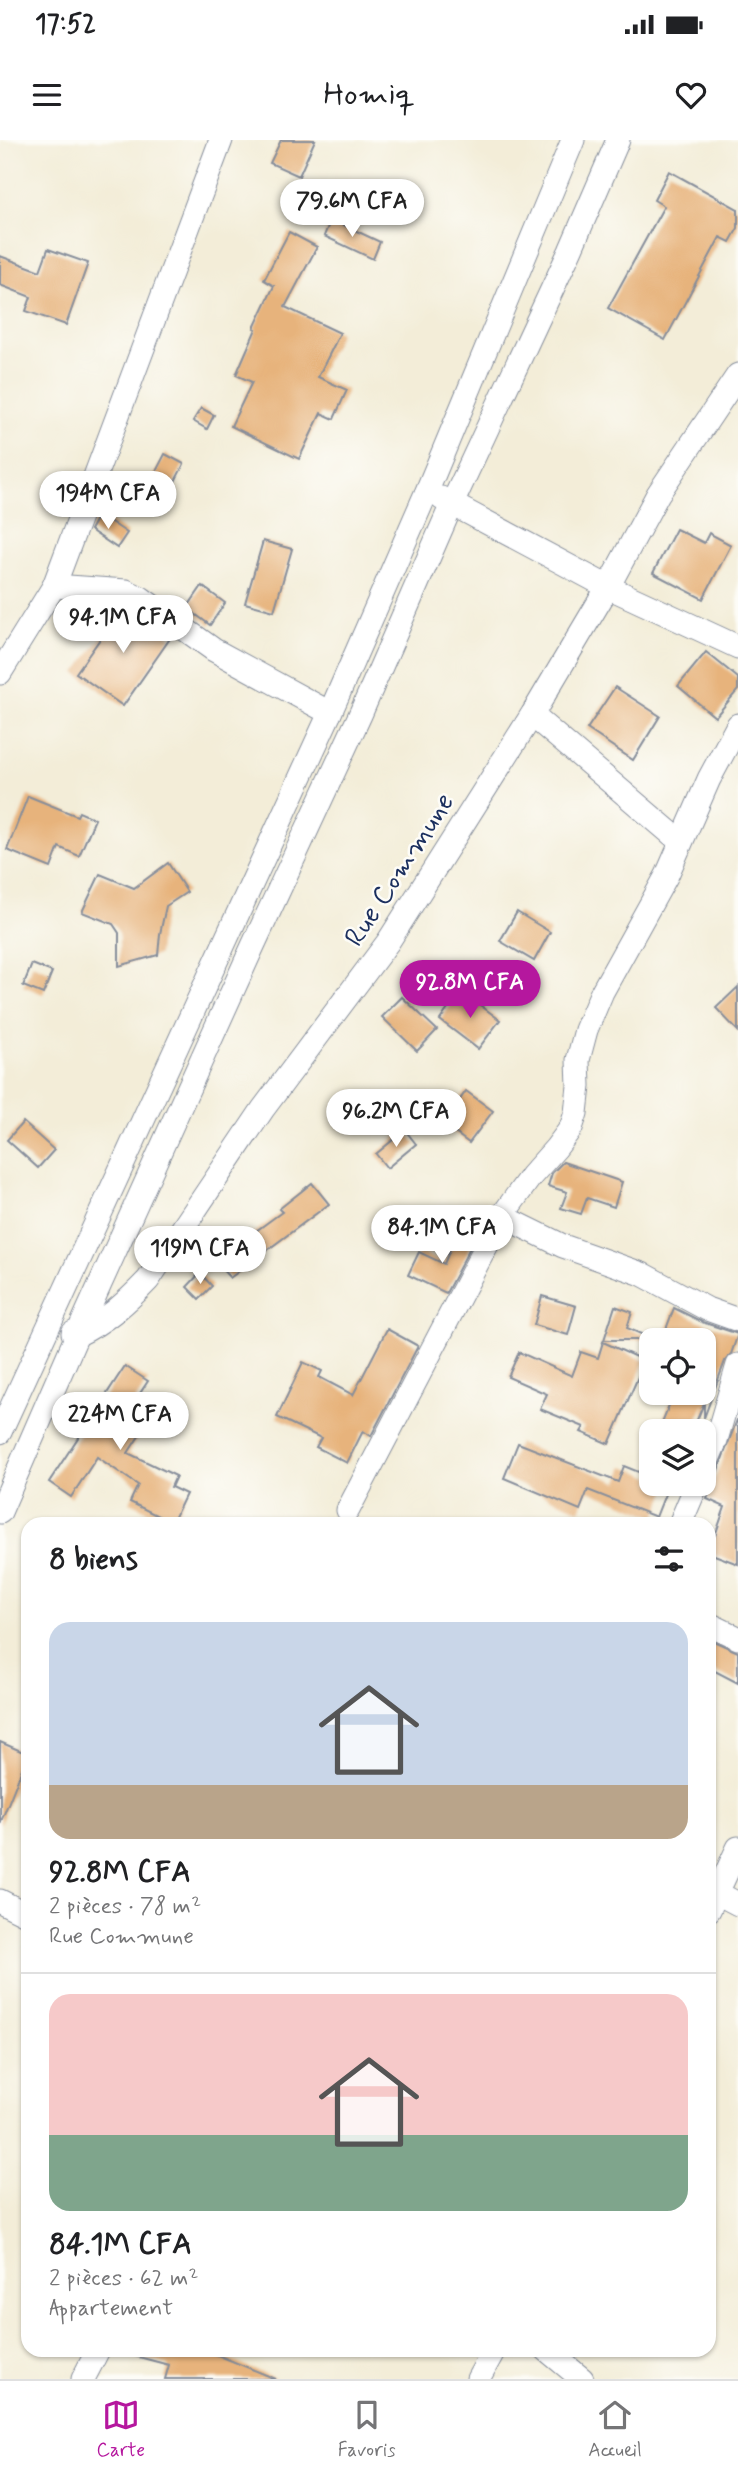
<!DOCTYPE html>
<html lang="fr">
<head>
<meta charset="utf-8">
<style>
  :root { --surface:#fff; --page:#f2f2f2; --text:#202124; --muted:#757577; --line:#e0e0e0; --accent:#b5179e }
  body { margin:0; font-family:Mynerve,sans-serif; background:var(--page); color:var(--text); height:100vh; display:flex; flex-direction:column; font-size:26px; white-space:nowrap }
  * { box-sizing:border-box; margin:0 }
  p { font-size:23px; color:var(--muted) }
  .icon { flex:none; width:38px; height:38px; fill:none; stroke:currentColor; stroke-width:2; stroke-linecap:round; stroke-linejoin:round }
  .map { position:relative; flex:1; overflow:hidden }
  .sheet { position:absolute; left:21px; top:1377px; width:695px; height:840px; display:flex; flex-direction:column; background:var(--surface); border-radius:21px; box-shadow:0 2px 5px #0004 }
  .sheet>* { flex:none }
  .fabs { position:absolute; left:639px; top:1188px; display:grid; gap:14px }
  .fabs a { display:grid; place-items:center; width:77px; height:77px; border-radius:14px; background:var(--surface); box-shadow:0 2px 5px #0004; font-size:35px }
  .price { position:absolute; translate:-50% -60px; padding:0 16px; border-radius:24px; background:#fff; color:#222; font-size:23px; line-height:46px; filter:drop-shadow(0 2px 4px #0008) }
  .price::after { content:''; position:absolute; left:50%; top:42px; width:21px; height:16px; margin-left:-10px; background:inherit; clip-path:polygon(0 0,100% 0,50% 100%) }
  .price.active { background:var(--accent); color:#fff }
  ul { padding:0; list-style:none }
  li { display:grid; align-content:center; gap:14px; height:371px; padding:0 28px }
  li+li { border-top:2px solid var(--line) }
  li span { display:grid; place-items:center; height:217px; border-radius:21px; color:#555 }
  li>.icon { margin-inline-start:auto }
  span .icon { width:126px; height:126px; fill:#fffc; stroke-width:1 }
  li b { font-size:30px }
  h2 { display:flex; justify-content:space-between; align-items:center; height:84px; padding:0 28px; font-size:30px }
  .status { display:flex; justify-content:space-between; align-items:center; height:49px; padding:0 35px; background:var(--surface); direction:ltr }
  .status svg { height:19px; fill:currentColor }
  header { display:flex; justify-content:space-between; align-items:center; height:91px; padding:0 28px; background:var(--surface); font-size:32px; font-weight:600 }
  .dock { display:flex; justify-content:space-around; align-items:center; height:98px; border-top:2px solid var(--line); background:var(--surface); font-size:19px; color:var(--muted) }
  .dock a { display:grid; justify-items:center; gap:4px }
  .dock .active { color:var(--accent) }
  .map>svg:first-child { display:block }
  .building { fill:#e7b37b }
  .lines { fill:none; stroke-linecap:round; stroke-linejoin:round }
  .street-casing { stroke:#878e9b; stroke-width:25 }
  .street { stroke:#fff; stroke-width:23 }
  .labels { text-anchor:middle; stroke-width:5; stroke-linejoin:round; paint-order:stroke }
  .street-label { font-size:28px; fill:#1b2f5e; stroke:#fdfcf7 }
</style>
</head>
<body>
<div class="status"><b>17:52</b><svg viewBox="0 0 49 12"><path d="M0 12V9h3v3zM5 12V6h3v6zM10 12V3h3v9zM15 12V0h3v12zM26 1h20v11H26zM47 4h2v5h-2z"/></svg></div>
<header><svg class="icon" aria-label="menu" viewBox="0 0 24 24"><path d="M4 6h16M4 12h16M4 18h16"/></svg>Homiq<svg class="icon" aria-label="heart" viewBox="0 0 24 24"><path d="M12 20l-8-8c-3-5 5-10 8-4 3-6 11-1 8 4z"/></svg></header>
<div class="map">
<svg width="738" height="2239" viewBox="0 0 738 2239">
  <rect width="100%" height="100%" fill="#fdfcf7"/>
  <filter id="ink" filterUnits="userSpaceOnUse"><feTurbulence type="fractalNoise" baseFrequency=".0143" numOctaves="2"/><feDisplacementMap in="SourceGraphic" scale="14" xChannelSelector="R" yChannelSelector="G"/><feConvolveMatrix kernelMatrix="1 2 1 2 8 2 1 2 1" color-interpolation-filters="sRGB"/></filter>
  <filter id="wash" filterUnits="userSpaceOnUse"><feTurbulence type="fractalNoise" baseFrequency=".00686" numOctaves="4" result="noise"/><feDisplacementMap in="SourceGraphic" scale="28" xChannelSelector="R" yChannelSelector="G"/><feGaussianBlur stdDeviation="1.57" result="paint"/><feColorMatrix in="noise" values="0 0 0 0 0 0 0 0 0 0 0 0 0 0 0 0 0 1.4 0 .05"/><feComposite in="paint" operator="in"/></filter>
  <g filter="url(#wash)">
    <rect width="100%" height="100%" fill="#f3edd8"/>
    <g id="blocks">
      <g class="building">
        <polygon points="281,0 315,0 299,36 270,23"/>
        <polygon points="669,31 738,69 738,88 730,102 720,97 665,200 608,168 664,66 654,60"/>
        <polygon points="331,79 380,102 373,119 324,96"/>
        <polygon points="289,92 317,107 285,167 340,193 318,237 347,250 334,279 321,273 299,319 231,286 252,242 236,235 256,189 254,188 274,146 264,140"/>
        <polygon points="48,109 88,123 66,185 26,171 31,157 0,145 0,116 40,131"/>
        <polygon points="201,268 214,275 207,289 193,281"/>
        <polygon points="165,314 184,324 168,355 149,345"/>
        <polygon points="99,374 127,393 117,408 90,390"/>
        <polygon points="676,389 704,403 709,393 731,405 703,459 653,433"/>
        <polygon points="263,401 292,409 274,471 245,463"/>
        <polygon points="202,446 225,463 210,485 187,468"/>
        <polygon points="124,465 171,497 123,566 76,533"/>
        <polygon points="706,512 738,538 738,550 715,577 678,546"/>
        <polygon points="615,547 660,576 633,620 587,589"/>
        <polygon points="28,656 77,676 79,672 95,679 79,716 59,707 51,728 7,710"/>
        <polygon points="168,723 187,752 166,766 160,794 158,815 119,826 119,793 113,784 82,772 100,734 134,748"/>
        <polygon points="517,772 550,792 534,821 500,801"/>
        <polygon points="32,824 52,832 43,854 23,846"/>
        <polygon points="738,847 738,891 716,868"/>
        <polygon points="461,851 500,880 478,909 440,880"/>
        <polygon points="402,857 437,890 417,911 382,877"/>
        <polygon points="466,951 493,971 469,1003 443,984"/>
        <polygon points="23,982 54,1010 38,1028 7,1000"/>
        <polygon points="405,990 416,1004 387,1028 376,1014"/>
        <polygon points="563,1022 622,1042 614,1067 587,1058 581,1074 561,1068 567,1052 548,1046 552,1033"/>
        <polygon points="312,1043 329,1064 230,1138 218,1125 241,1102 282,1072 279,1069"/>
        <polygon points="457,1093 474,1100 446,1153 408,1135 419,1112 444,1124"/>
        <polygon points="200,1133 212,1146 199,1159 187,1147"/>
        <polygon points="542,1156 576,1166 568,1195 534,1185"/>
        <polygon points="615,1166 632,1172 627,1188 655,1200 604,1200"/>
        <polygon points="674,1168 702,1182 738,1194 731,1214 725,1221 704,1278 704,1263 692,1292 658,1292 674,1253 704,1253 704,1200 662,1200"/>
        <polygon points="387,1189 418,1206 371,1296 363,1291 347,1323 316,1307 321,1298 277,1277 303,1222 322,1231 319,1237 353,1255"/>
        <polygon points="603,1202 645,1221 609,1304 581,1292 584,1287 540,1269 547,1254 508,1237 519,1212 572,1236 581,1212 598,1218"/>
        <polygon points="125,1226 148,1241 122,1281 141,1293 128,1313 176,1336 171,1347 186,1354 172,1383 130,1362 138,1345 97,1317 71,1357 49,1342"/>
        <polygon points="737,1280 738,1280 738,1424 709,1413 725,1367 707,1359"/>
        <polygon points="518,1303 618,1342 624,1326 651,1337 651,1344 669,1344 656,1377 588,1350 580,1370 504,1338"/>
        <polygon points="709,1499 738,1512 738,1543 709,1528"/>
        <polygon points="0,1602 28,1614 0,1684"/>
        <polygon points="132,2210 205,2210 276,2239 165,2239 169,2225 131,2215"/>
      </g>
    </g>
  </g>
  <g filter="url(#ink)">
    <use href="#blocks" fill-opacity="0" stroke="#878e9b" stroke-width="2"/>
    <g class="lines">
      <defs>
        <g id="street">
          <polyline points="441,358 608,447 738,507"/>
          <polyline points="54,446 126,451 141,458 214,510 330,573"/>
          <polyline points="0,533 54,446 221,0"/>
          <polyline points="532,575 681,702"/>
          <polyline points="502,1076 563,1106 642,1134 707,1169 738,1180"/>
          <path d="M73,1193L77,1195C106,1181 126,1163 148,1140L263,969L388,802L532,575L608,447L658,354L738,235"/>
          <polyline points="0,1292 330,573 427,351 573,0"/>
          <polyline points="704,1329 716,1300 738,1225"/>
          <polyline points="348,1370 502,1076 531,1036 556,1008 571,988 576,973 579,946 578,920 586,890 602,852 667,735 709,639 738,585"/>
          <polyline points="0,1372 77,1195 252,808 360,575 452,364 570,111 618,0"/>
          <polyline points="680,1384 697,1344"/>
          <polyline points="709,1484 738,1498"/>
          <polyline points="717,1753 738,1764"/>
          <polyline points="0,1761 28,1775"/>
          <polyline points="709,1770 738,1708"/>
          <polyline points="547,2210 582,2239"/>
          <polyline points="83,2239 98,2210"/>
          <polyline points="478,2239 494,2210"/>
        </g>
      </defs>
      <use href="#street" class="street-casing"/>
      <use href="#street" class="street"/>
    </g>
  </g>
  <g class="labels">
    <g class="street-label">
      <text transform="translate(398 729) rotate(-57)" y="10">Rue Commune</text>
    </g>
  </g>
</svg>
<div class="fabs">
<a><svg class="icon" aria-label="locate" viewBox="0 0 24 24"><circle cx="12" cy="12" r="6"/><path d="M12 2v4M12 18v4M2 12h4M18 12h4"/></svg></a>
<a><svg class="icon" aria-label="layers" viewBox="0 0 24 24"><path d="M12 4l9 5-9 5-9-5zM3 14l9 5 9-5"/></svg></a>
</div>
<b class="price" style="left:352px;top:99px">79.6M CFA</b>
<b class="price" style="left:108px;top:391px">194M CFA</b>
<b class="price" style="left:123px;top:515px">94.1M CFA</b>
<b class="price active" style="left:470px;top:880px">92.8M CFA</b>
<b class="price" style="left:396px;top:1009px">96.2M CFA</b>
<b class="price" style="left:442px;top:1125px">84.1M CFA</b>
<b class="price" style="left:200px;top:1146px">119M CFA</b>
<b class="price" style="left:120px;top:1312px">224M CFA</b>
<section class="sheet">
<h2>8 biens<svg class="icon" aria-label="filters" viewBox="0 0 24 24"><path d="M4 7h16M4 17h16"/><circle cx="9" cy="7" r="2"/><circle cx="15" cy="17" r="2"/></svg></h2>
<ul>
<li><span style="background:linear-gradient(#c9d6e8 75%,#b9a48a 0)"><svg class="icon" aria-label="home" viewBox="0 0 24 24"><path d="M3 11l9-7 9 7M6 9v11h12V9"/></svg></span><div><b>92.8M CFA</b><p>2 pièces · 78 m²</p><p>Rue Commune</p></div></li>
<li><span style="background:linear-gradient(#f6c9c9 65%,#7fa58c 0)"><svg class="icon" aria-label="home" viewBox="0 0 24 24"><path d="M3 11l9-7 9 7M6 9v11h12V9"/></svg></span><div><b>84.1M CFA</b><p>2 pièces · 62 m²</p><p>Appartement</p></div></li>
</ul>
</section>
</div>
<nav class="dock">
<a class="active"><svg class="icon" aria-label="map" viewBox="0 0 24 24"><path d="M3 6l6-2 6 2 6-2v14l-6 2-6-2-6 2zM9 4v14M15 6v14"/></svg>Carte</a>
<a><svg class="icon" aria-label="saved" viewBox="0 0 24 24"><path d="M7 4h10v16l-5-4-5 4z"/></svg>Favoris</a>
<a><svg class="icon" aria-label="home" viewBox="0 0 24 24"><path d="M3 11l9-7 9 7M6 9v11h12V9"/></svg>Accueil</a>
</nav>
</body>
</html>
